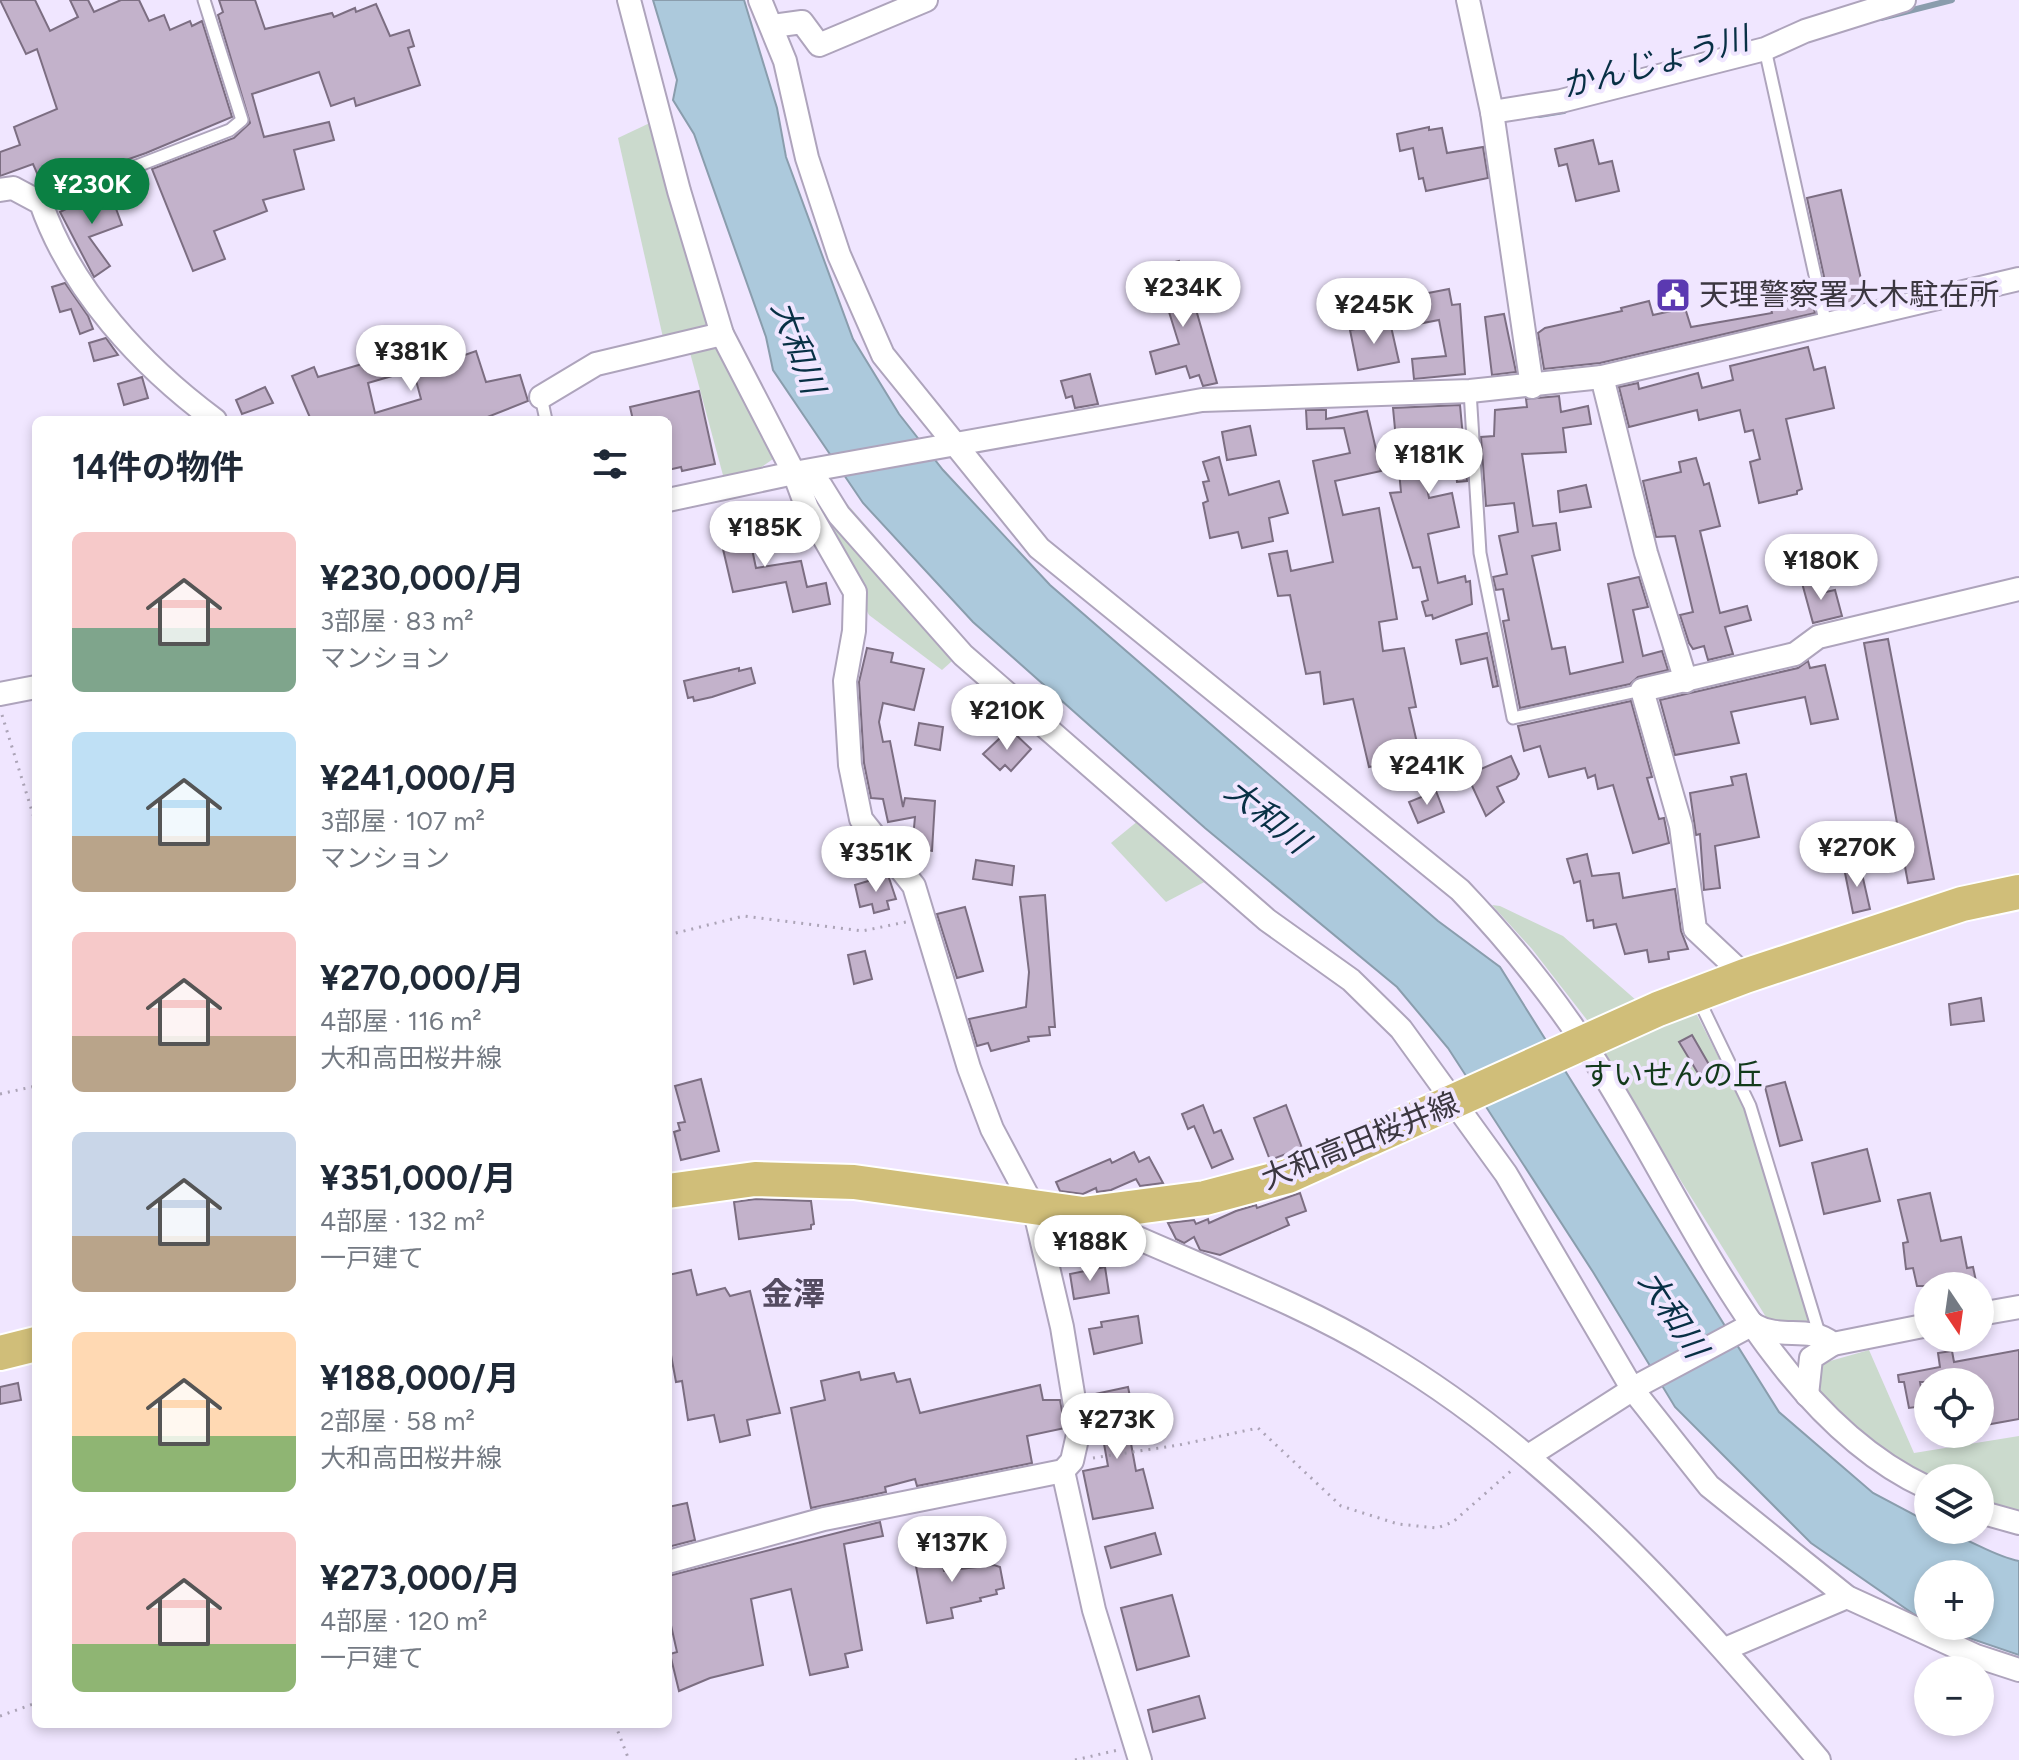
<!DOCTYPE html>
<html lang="ja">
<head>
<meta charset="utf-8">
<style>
  :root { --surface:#fff; --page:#f2f2f3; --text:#1f2937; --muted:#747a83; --accent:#0b8043 }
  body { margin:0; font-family:Figtree,"Noto Sans JP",sans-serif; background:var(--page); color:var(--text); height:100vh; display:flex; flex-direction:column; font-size:30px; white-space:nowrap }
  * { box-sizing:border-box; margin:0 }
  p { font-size:26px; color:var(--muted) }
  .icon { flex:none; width:44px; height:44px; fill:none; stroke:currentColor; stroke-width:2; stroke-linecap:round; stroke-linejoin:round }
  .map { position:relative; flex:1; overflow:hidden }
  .side { position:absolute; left:32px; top:416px; width:640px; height:1312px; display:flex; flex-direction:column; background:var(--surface); border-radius:12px; box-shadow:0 4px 12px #0003 }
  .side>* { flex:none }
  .needle { width:52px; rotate:167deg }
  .buttons { position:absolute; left:1914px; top:1272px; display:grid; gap:16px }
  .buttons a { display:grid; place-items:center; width:80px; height:80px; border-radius:50%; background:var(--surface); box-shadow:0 4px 12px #0003; font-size:40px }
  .price { position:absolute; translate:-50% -68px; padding:0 18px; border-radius:28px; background:#fff; color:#222; font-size:26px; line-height:52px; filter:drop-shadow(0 2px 4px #0008) }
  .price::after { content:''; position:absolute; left:50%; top:48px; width:24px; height:18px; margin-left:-12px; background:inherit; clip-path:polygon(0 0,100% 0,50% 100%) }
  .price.current { background:var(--accent); color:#fff }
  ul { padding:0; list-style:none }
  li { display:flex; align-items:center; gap:24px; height:200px; padding:0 40px }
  li span { display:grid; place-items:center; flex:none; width:224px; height:160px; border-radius:12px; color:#555 }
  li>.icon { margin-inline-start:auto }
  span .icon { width:96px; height:96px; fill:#fffc; stroke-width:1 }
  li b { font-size:34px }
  h2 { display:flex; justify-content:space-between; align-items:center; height:96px; padding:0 40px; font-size:34px }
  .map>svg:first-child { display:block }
  .green { fill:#cbdacd }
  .water { fill:#acc9dc; stroke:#8a9dad; stroke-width:2 }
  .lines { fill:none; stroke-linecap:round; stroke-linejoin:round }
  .stream { stroke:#8a9dad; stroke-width:6 }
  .building { fill:#c3b2cb; stroke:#7c6e82; stroke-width:2 }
  .lane-casing { stroke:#aea4bc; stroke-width:15 }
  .street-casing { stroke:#aea4bc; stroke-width:26 }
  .primary-casing { stroke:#fff; stroke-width:38 }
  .path { stroke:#aca4b7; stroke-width:3; stroke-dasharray:2 6; stroke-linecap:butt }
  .lane { stroke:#fff; stroke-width:11 }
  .street { stroke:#fff; stroke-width:22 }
  .primary { stroke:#d0be79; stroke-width:34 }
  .labels { text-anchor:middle; stroke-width:8; stroke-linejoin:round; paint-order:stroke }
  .poi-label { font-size:30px; fill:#3b3740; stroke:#f0e6ff; text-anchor:start }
  .park-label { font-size:30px; fill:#123a1b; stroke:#f0e6ff }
  .street-label { font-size:30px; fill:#3b3740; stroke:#f0e6ff }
  .water-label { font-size:32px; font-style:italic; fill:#083045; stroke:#f0e6ff }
  .neighbourhood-label { font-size:32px; font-weight:bold; fill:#544b60; stroke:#f0e6ff }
</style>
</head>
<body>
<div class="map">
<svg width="2019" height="1760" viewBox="0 0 2019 1760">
  <rect width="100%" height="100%" fill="#f0e6ff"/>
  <g class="green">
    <polygon points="654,121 716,332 664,342 618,138"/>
    <polygon points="720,337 773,459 753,473 724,479 689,349"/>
    <polygon points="842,498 970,645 942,670 869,615 817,518"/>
    <polygon points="1144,816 1214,877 1166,902 1111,843"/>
    <polygon points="1492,905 1500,906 1563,936 1645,1008 1594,1029 1532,949"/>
    <polygon points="1694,1009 1745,1109 1816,1324 1771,1325 1601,1053"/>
    <polygon points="1073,1223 1109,1233 1124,1247 1064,1264 1061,1232"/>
    <polygon points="1869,1350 1914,1453 2019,1436 2019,1513 1980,1501 1980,1478 1934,1478 1890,1457 1817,1390 1823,1363"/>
  </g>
  <path class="water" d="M653,0H744L777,108L786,157L853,339L899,414L943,470L1050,585L1438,921L1500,967L1779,1412L1873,1493L1928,1522V1530C1960,1530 1987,1555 2019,1561V1655L1934,1626H1980V1574H1928V1624L1811,1543L1675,1407L1593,1272L1448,1048L1397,987L1205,828L973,622L863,503L773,370L766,337L694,134L673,100L677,80Z"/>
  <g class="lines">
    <g class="stream">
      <polyline points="1881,18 1952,0"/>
      <polyline points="1539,115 1564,111"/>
    </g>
  </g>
  <g class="building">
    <polygon points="0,0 35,0 50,31 78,17 70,0 88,0 94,12 121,0 139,0 149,21 164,15 170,30 190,21 192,26 202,21 232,117 146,153 44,189 33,164 0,176 0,152 20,145 14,127 57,109 37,49 26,54"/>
    <polygon points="219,0 255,0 265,29 332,13 334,17 355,8 356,12 376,4 390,36 409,30 414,46 408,48 420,85 356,106 354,98 331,106 319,72 252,94 264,137 329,122 334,140 294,150 304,189 263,200 267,211 214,231 225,259 193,271 152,169 234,138 250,123 218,15 223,12"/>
    <polygon points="1429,127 1429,130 1442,128 1447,153 1483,147 1488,178 1426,191 1423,178 1419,179 1413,148 1400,151 1397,134"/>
    <polygon points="1593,140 1599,164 1612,161 1619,191 1576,201 1567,164 1559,166 1555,149"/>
    <polygon points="108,187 122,225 89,237 110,266 94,277 60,212"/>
    <polygon points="1841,190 1865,297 1831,309 1807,198"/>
    <polygon points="1179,261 1188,293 1191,292 1217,383 1203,386 1199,375 1190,378 1186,366 1156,374 1150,352 1179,344 1155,267"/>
    <polygon points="1807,281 1815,313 1600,363 1544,369 1538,333 1545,328 1622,311 1621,308 1649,301 1653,315 1685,308 1691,327 1772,313 1770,304 1788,300 1784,287"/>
    <polygon points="65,283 88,316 93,329 80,334 71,309 60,312 52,287"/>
    <polygon points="1449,289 1452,305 1460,304 1465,374 1414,379 1412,359 1446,356 1439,320 1397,328 1392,300"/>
    <polygon points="1504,314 1516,372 1492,375 1485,317"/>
    <polygon points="1390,322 1399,362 1358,370 1350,330"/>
    <polygon points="106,338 118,355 94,361 89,343"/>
    <polygon points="1808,347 1814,370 1825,367 1834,408 1786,419 1802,489 1797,491 1797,494 1759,503 1750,462 1760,459 1753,430 1745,432 1740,410 1699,420 1697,410 1629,427 1619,387 1638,383 1639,389 1698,373 1702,388 1733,380 1730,366"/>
    <polygon points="476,351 486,382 520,375 528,401 480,420 311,420 292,376 314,367 318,377 362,364 364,369 388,363 392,376 368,383 375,413 421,399 414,373"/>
    <polygon points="1090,374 1098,404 1075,408 1072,396 1066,398 1061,381"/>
    <polygon points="142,377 148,398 124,405 118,384"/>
    <polygon points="265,387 273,403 242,414 236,400"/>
    <polygon points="699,391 715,464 682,471 681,467 668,470 668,420 633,420 630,407"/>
    <polygon points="1559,396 1561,412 1588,406 1591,424 1563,428 1566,452 1522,454 1533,526 1556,523 1560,550 1532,556 1552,649 1565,647 1570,674 1623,662 1608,584 1639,577 1648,607 1633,610 1643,656 1662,651 1668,670 1638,677 1630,684 1520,708 1503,621 1509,620 1503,589 1496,590 1493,577 1507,574 1499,536 1518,532 1514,503 1486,506 1481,437 1494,436 1495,410 1527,407 1526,399"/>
    <polygon points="1460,405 1467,481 1457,482 1455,459 1422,463 1429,498 1452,493 1459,527 1428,534 1438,583 1465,576 1466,582 1470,581 1472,604 1433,619 1432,615 1426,616 1422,602 1428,600 1420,567 1413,568 1390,493 1401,492 1393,408"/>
    <polygon points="1306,410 1326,410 1326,419 1367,411 1381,471 1335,481 1343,515 1379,508 1397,619 1379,622 1383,651 1404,648 1416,707 1409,708 1420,756 1369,767 1353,699 1324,704 1320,672 1306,674 1290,595 1278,596 1269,554 1287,551 1291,571 1333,562 1313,461 1350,453 1344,428 1307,429"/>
    <polygon points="1250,426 1256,455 1227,460 1222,432"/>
    <polygon points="1219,457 1229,495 1279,481 1288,513 1269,518 1273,541 1242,548 1238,532 1210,538 1203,503 1208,501 1203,482 1209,481 1203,462"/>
    <polygon points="1696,458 1704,485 1709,483 1720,526 1700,531 1720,613 1747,606 1751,620 1725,627 1733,654 1708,660 1704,646 1693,649 1689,643 1680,615 1693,612 1675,536 1656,537 1643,481 1681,472 1679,462"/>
    <polygon points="1586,485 1591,507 1560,512 1558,491"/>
    <polygon points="734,516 735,522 746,520 756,568 801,561 807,587 826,583 830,604 793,612 786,582 733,592 716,519"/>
    <polygon points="1817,579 1821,593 1835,590 1842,616 1813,623 1802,583"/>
    <polygon points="1487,633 1498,686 1493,687 1487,658 1461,664 1456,640"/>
    <polygon points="1888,639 1934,879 1908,883 1864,643"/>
    <polygon points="867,648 893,653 891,662 924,669 914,710 883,703 879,722 883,742 890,741 903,807 905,798 935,801 932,851 912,849 915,817 888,822 883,799 871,798 864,763 859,682"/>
    <polygon points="1808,661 1810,668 1825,665 1838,719 1811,724 1805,697 1731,712 1739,743 1675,755 1660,700 1798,668"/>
    <polygon points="739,668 739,671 751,668 755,683 712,697 694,701 693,697 688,698 684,681"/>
    <polygon points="1631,701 1652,777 1647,778 1659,819 1664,818 1669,843 1633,853 1613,785 1598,789 1595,775 1588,778 1585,768 1549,777 1540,746 1524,751 1518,726"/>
    <polygon points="919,723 943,727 940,750 915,745"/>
    <polygon points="1013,732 1031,749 1011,771 1005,765 1000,770 983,754 1000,738 1003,741"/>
    <polygon points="1456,749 1461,767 1443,772 1437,755"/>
    <polygon points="1511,756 1519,774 1516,779 1497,787 1504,802 1486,816 1467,775"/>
    <polygon points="1746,774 1759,837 1715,846 1720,888 1704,890 1700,834 1696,835 1690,793 1733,785 1731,777"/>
    <polygon points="1436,791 1444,812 1418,823 1409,802"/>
    <polygon points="1587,854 1592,876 1619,873 1623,898 1675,889 1681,931 1688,949 1668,952 1669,959 1649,962 1647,950 1625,954 1616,924 1594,928 1593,920 1587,921 1580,881 1574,883 1567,859"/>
    <polygon points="976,860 1014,866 1012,885 973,879"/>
    <polygon points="1860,865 1870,909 1853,913 1844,868"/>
    <polygon points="888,875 896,899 887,901 889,909 874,913 872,904 860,907 855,885"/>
    <polygon points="1045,895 1055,1027 1049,1027 1050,1035 1028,1037 1029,1041 991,1051 988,1043 977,1046 969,1019 1026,1007 1029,972 1020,897"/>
    <polygon points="965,907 983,971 957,978 937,914"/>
    <polygon points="865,951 872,979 854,984 848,955"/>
    <polygon points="1981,998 1984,1021 1951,1025 1949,1004"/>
    <polygon points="1692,1035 1711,1068 1699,1075 1679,1042"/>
    <polygon points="701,1079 719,1151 681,1160 674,1132 680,1130 678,1123 685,1122 675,1086"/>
    <polygon points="1785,1082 1802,1140 1780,1146 1765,1087"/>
    <polygon points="1203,1105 1214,1133 1221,1130 1233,1159 1212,1168 1194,1126 1188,1129 1182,1114"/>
    <polygon points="1286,1105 1302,1148 1270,1160 1254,1118"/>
    <polygon points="1867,1149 1880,1201 1824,1214 1812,1163"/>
    <polygon points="1134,1152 1139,1162 1149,1157 1163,1183 1140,1186 1136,1179 1111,1190 1097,1192 1096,1188 1083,1194 1060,1191 1056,1182 1110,1159 1112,1163"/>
    <polygon points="1300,1193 1306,1211 1286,1218 1289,1225 1220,1255 1200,1250 1194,1237 1184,1243 1176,1239 1168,1223 1194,1220 1196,1224 1208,1219 1209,1223 1236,1211 1256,1205 1257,1208"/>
    <polygon points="1930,1193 1941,1241 1961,1237 1967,1268 1973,1267 1977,1286 1917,1286 1913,1268 1906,1269 1903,1243 1908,1242 1898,1200"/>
    <polygon points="756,1199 811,1201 814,1224 811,1225 811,1229 739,1239 734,1202"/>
    <polygon points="1105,1267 1109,1293 1074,1299 1070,1274"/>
    <polygon points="691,1270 697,1295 725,1288 730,1296 750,1291 780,1413 747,1420 750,1435 720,1442 714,1415 688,1420 682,1381 676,1382 668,1339 668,1275"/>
    <polygon points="1138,1316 1142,1343 1094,1354 1089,1329 1102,1327 1101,1322"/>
    <polygon points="2019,1350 2019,1419 1980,1426 1980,1382 1920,1382 1924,1406 1909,1408 1904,1382 1899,1382 1898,1375 1940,1367 1938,1353 1952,1351 1954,1362"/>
    <polygon points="859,1372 861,1380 894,1373 897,1382 910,1379 920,1413 1040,1385 1043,1400 1060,1400 1065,1428 1027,1436 1032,1463 917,1486 915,1479 885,1487 886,1492 811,1508 791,1408 825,1400 821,1381"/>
    <polygon points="18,1383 21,1400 0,1404 0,1387"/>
    <polygon points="1128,1387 1136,1426 1128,1427 1136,1471 1143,1469 1153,1508 1093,1519 1083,1471 1108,1466 1095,1394"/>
    <polygon points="687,1503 695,1540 668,1547 668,1507"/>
    <polygon points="880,1522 883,1536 844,1544 862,1650 845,1654 848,1667 810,1675 791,1589 751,1599 763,1665 710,1678 679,1691 670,1654 677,1652 668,1612 668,1576"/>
    <polygon points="1155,1533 1161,1554 1111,1568 1105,1547"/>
    <polygon points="928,1543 929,1552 940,1550 944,1571 994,1565 1000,1567 1004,1588 996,1590 997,1594 980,1598 981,1601 951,1608 953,1618 927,1623 912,1546"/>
    <polygon points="1172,1595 1189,1656 1137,1670 1121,1608"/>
    <polygon points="1199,1696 1205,1718 1153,1732 1148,1710"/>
  </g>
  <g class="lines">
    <defs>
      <g id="lane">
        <polyline points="1765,49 1826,325"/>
        <polyline points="41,203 230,130 242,120 204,0"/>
        <polyline points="1470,391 1480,553 1513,718 1642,690"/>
        <polyline points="541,397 546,420"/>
        <polyline points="1697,996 1750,1106 1819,1333"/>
      </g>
      <g id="street">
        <polyline points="629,0 679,191 722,334 794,473 807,508 855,592 854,631 845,681 850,765 861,819 914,886 969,1068 992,1129 1034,1208 1062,1327 1079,1430 1072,1461 1063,1471 824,1519 668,1562"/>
        <path d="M760,0L785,61L807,158L839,255L883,355L1039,548L1460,890C1505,937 1549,991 1585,1045C1681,1189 1764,1413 1928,1488"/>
        <polyline points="1468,0 1492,112 1532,387"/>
        <polyline points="773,26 802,22 819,45 926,0"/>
        <polyline points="1492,112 1561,101 1765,49 1805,31 1904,0"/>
        <path d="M0,190L13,188L41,203C71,290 142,366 215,420"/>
        <polyline points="1602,377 1646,553 1686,681"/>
        <polyline points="541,397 596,364 722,334"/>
        <polyline points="794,473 821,486 839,515 963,655 1267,920 1351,980 1401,1029 1506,1174 1633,1390 1709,1486 1847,1597 1976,1656 2019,1670"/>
        <polyline points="668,500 794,473 1202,400 1470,391 1602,377 2019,279"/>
        <polyline points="0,694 36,687"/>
        <polyline points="1745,976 1695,929 1681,826 1642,690 1795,654 1818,637 2019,589"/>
        <path d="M1087,1215C1185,1262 1289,1296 1383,1353C1555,1455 1691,1609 1819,1760"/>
        <polyline points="1980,1314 2019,1307"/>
        <path d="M1754,1325C1782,1341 1808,1324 1833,1344L1928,1325"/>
        <polyline points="1807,1395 1811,1358 1833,1344"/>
        <polyline points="1530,1455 1641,1384 1753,1324"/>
        <polyline points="1063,1471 1094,1610 1140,1760"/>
        <polyline points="1980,1512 2019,1523"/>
        <polyline points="1725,1649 1847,1597"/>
      </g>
      <g id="primary">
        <polyline points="668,1191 755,1179 854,1182 1083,1214 1205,1198 1288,1176 1658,1009 1745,976 1962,904 2019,892"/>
        <polyline points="0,1353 36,1344"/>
      </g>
    </defs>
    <use href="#lane" class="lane-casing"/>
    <use href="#street" class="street-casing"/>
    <use href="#primary" class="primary-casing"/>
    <g class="path">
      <polyline points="2,715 36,824"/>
      <polyline points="668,935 744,916 862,931 906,922"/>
      <polyline points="0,1094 36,1086"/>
      <polyline points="1093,1458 1179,1445 1258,1428 1341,1506 1398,1524 1437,1528 1453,1522 1512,1470"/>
      <polyline points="0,1716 36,1703"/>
      <polyline points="615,1724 629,1760"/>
      <polyline points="1075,1760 1118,1750"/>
    </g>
    <use href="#lane" class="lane"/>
    <use href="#street" class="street"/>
    <use href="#primary" class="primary"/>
  </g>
  <defs>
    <symbol id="civic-square" viewBox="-11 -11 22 22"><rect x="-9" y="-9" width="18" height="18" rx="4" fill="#5b39b1" stroke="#f0e6ff"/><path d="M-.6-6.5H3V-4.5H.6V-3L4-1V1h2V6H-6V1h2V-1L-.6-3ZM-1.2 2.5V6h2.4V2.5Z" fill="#fff"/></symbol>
  </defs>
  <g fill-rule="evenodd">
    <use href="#civic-square" x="1653" y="275" width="40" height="40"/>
  </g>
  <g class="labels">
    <g class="poi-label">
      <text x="1699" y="305">天理警察署大木駐在所</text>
    </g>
    <g class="park-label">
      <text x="1673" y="1085">すいせんの丘</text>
    </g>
    <g class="street-label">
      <text transform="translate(1360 1141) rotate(-22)" y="10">大和高田桜井線</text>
    </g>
    <g class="water-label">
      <text transform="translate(1655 62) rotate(-15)" y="11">かんじょう川</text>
      <text transform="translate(798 347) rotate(70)" y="11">大和川</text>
      <text transform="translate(1267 816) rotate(39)" y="11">大和川</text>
      <text transform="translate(1673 1314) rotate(57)" y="11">大和川</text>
    </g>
    <g class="neighbourhood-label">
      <text x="793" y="1305">金澤</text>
    </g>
  </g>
</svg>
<div class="buttons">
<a><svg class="needle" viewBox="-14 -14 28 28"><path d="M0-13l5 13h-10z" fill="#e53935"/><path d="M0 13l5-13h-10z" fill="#747a83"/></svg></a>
<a><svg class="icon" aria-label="locate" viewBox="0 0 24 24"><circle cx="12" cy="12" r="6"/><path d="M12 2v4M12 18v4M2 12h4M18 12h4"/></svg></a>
<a><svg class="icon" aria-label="layers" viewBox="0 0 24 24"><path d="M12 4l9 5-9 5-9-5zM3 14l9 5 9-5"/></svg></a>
<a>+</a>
<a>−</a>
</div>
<b class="price current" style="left:92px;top:226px">¥230K</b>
<b class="price" style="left:1183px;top:329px">¥234K</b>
<b class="price" style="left:1374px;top:346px">¥245K</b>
<b class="price" style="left:411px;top:393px">¥381K</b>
<b class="price" style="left:1429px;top:496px">¥181K</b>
<b class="price" style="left:765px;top:569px">¥185K</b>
<b class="price" style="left:1821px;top:602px">¥180K</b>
<b class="price" style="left:1007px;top:752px">¥210K</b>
<b class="price" style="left:1427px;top:807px">¥241K</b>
<b class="price" style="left:1857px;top:889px">¥270K</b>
<b class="price" style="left:876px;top:894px">¥351K</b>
<b class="price" style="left:1090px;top:1283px">¥188K</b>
<b class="price" style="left:1117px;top:1461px">¥273K</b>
<b class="price" style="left:952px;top:1584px">¥137K</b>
<section class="side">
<h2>14件の物件<svg class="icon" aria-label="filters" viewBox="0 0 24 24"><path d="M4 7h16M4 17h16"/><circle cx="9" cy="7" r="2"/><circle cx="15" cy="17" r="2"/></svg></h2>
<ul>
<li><span style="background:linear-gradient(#f6c9c9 60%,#7fa58c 0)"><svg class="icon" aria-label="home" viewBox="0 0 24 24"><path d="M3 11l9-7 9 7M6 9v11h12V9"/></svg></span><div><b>¥230,000/月</b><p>3部屋 · 83 m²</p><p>マンション</p></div></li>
<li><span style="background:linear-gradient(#bfe0f5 65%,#b9a48a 0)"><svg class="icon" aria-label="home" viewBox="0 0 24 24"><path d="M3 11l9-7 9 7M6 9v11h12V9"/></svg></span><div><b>¥241,000/月</b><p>3部屋 · 107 m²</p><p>マンション</p></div></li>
<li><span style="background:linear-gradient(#f6c9c9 65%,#b9a48a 0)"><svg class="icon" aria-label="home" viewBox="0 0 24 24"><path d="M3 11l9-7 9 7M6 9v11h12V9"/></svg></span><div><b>¥270,000/月</b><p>4部屋 · 116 m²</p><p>大和高田桜井線</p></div></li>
<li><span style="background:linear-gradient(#c9d6e8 65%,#b9a48a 0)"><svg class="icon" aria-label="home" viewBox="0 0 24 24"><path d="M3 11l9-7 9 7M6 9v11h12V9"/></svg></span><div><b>¥351,000/月</b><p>4部屋 · 132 m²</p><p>一戸建て</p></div></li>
<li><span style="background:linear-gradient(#ffd9b3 65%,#8fb573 0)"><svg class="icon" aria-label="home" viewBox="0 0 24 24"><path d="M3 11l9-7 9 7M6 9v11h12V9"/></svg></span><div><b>¥188,000/月</b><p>2部屋 · 58 m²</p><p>大和高田桜井線</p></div></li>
<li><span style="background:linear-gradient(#f6c9c9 70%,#8fb573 0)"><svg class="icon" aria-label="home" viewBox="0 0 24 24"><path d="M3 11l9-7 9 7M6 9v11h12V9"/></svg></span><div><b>¥273,000/月</b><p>4部屋 · 120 m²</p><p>一戸建て</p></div></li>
</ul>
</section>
</div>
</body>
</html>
